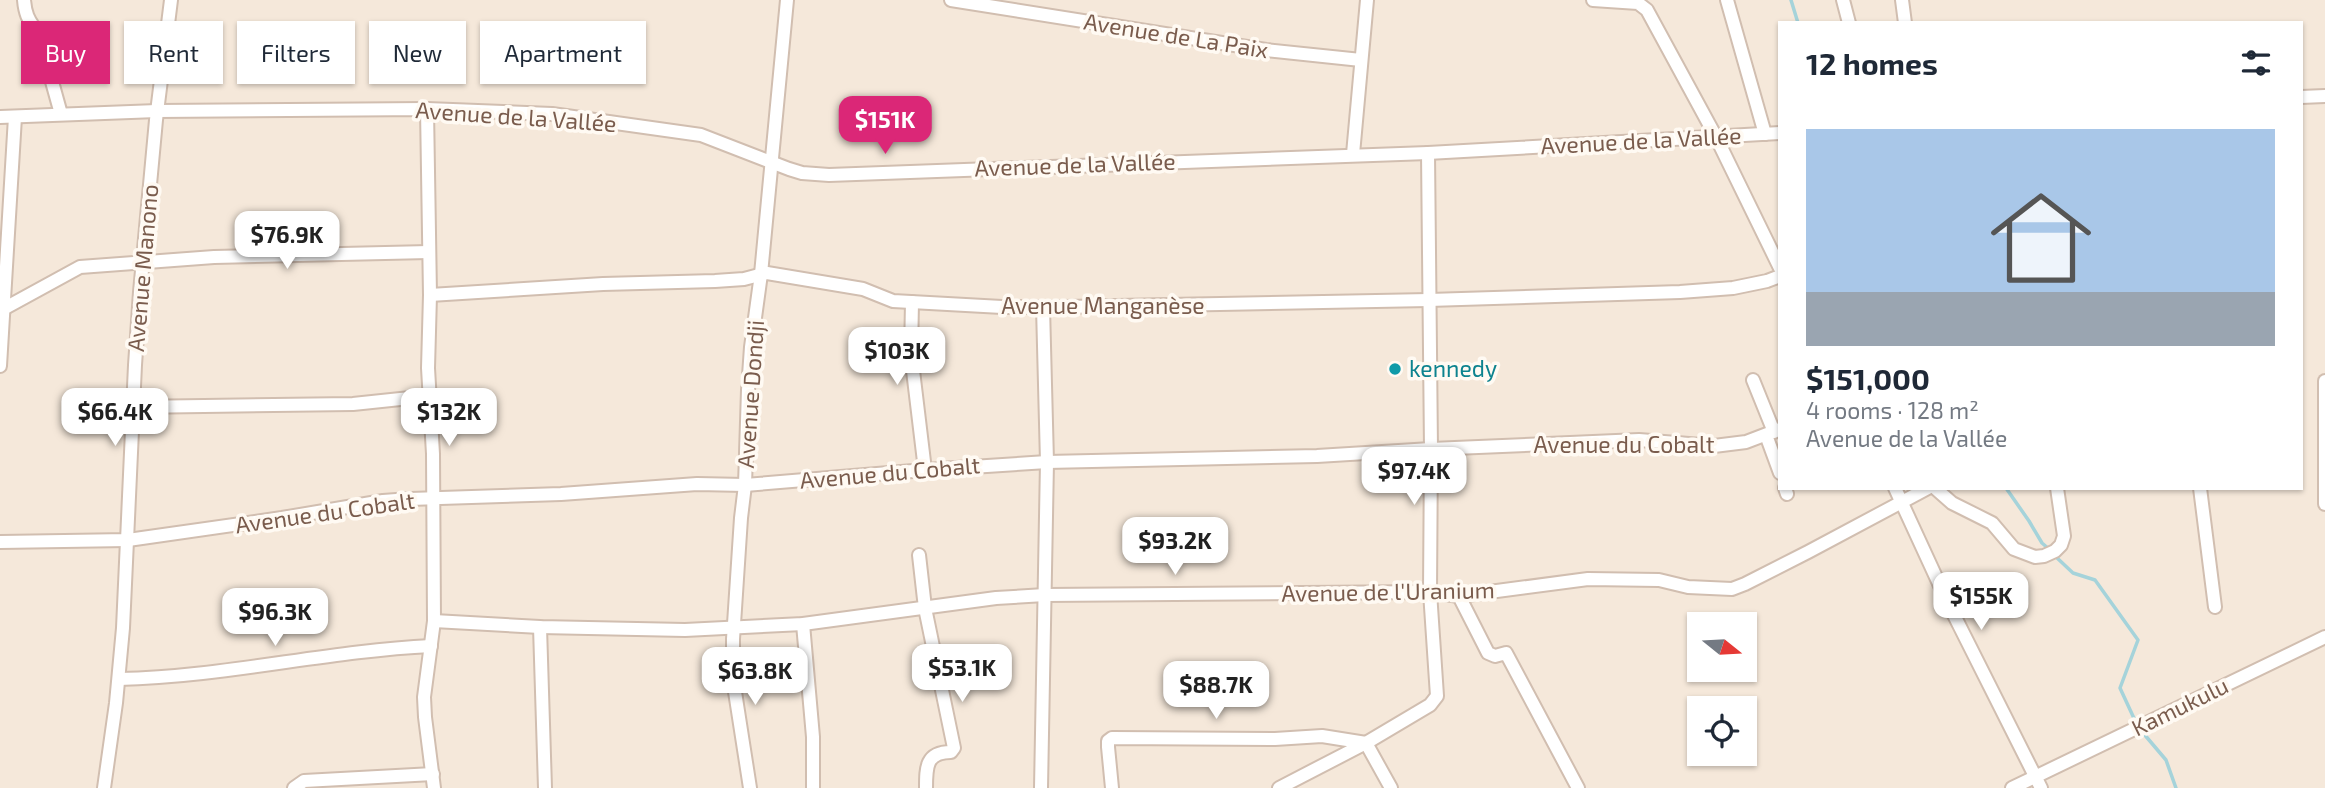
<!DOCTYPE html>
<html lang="en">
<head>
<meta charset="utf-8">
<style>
  :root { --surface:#fff; --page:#f2f2f3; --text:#1f2937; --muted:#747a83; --line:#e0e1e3; --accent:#db2777 }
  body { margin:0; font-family:"Exo 2",sans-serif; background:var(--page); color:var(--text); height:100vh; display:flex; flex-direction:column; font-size:26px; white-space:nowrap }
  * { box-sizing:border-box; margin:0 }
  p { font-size:23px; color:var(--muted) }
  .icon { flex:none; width:38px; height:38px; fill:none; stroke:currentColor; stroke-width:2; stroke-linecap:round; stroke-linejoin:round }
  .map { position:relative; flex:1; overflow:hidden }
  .drawer { position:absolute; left:1778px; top:21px; width:525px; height:469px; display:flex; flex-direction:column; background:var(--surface); border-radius:0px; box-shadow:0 2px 5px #0004 }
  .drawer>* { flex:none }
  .guide { position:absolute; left:21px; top:21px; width:665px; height:63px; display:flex; gap:14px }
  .needle { width:46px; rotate:108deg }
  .fabs { position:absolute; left:1687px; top:612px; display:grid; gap:14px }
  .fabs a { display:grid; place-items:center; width:70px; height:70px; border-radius:0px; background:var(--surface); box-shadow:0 2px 5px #0004; font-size:35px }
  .price { position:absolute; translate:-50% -60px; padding:0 16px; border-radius:14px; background:#fff; color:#222; font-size:23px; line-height:46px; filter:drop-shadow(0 2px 4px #0008) }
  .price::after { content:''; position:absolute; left:50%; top:42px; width:21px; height:16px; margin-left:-10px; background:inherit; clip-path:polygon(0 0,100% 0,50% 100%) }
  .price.active { background:var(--accent); color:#fff }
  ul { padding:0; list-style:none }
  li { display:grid; align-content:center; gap:14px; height:371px; padding:0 28px }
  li+li { border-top:2px solid var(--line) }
  li span { display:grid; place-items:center; height:217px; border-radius:0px; color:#555 }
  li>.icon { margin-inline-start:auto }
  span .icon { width:126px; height:126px; fill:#fffc; stroke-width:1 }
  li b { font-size:30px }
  h2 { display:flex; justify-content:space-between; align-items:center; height:84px; padding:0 28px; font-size:30px }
  .pill { padding:0 24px; border-radius:0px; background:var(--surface); box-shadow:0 2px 5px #0004; font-size:24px; line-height:63px }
  .pill.active { background:var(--accent); color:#fff }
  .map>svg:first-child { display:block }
  .residential { fill:#f5e8da; fill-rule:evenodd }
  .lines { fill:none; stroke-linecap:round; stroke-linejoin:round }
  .stream { stroke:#a5d3da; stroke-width:3.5 }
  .street-casing { stroke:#d1beb0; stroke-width:16 }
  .street { stroke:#fff; stroke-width:12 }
  .culture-dot { fill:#0f9aa8; stroke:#fffaf3; stroke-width:2.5 }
  .labels { text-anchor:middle; stroke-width:7; stroke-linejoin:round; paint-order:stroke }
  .street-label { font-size:23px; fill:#7a5c4d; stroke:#fffaf3 }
  .culture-label { font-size:23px; fill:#0d838f; stroke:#fffaf3; text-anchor:start }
</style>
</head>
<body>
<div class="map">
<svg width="2325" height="788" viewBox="0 0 2325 788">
  <rect width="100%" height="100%" fill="#fdf6ec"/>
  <path class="residential" d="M0,0H2325V788H0ZM1780,23H2301V488H1780ZM1699,625H1745V670H1699ZM1699,709H1745V754H1699Z"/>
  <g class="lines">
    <g class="stream">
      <polyline points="1791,0 1798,23"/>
      <polyline points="2006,488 2029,521 2042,543 2050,550"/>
      <polyline points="2055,556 2073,573 2095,580 2138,640 2120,688 2138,727 2166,760 2176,788"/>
    </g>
    <defs>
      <g id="street">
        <path d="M24,0C26,24 35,23 41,42L61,114"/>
        <polyline points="951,0 1266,50 1361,60"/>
        <polyline points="1593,0 1638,3 1647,10 1716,137 1780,268"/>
        <polyline points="1727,0 1765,134"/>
        <polyline points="1843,0 1849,23"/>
        <polyline points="1902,0 1905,23"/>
        <polyline points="2301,97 2325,96"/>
        <polyline points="427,109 430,295 428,368 433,454 434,621 424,697 425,717 434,788"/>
        <polyline points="0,117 157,111 427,109 552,114 701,135 789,169 802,173 829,175 1428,153 1780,133"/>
        <polyline points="1353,154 1367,0"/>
        <polyline points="430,295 603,284 715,281 744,279 767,273 863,289 893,301 1002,307 1064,307 1429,300 1680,292 1733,288 1767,281 1780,276"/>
        <polyline points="912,302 911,354 925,470"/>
        <polyline points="5,308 80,267 214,257 429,252"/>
        <polyline points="0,366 15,117"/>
        <polyline points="1753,380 1774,432"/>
        <polyline points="2325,381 2325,504"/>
        <polyline points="134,407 353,404 429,396"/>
        <polyline points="1766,435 1780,473"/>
        <polyline points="1785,488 1787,494"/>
        <polyline points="1895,488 1947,601 2041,788"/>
        <polyline points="1935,488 1952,503 1992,523 2014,549 2035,557 2044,556 2055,551 2061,545 2064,536 2057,488"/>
        <polyline points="2200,488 2215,607"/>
        <polyline points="0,542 128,540 282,518 383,501 410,499 561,494 697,484 745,485 925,470 1047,462 1317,456 1431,449 1639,440 1714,446 1746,442 1780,429"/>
        <path d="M919,555L925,608L954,748L951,752C926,752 926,767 926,788"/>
        <polyline points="1459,596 1488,653 1495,656 1506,653 1578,788"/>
        <polyline points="434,621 540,627 685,630 803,624 996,598 1045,595 1430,592 1459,596 1588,579 1659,580 1688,587 1732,589 1745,584 1808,552 1928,488"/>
        <polyline points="803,624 813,737 813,788"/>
        <polyline points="540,627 545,788"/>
        <path d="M119,679C224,677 326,651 431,646"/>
        <polyline points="104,788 116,703 123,628 135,365 140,292 156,120 171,0"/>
        <polyline points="294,788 304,781 433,774"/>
        <polyline points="750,788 733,679 733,639 741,518 745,485 748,390 751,347 761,274 787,0"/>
        <polyline points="1041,788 1047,462 1043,307"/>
        <polyline points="1112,788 1108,747 1108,741 1112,738 1275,739 1322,736 1366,743 1391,788"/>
        <polyline points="1279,788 1366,743 1430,705 1437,696 1430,592 1431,449 1428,153"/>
        <polyline points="2012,788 2325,637"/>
      </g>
    </defs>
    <use href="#street" class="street-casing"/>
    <use href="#street" class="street"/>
  </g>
  <circle class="culture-dot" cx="1395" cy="369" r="7"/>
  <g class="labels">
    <g class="street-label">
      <text transform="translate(1176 36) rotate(9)" y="8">Avenue de La Paix</text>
      <text transform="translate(516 117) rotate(4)" y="8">Avenue de la Vallée</text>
      <text transform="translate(1641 141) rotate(-3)" y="8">Avenue de la Vallée</text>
      <text transform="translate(1075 165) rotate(-2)" y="8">Avenue de la Vallée</text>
      <text transform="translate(143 268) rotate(-85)" y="8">Avenue Manono</text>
      <text x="1103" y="314">Avenue Manganèse</text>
      <text transform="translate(751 394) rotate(-86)" y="8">Avenue Dondji</text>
      <text x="1624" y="453">Avenue du Cobalt</text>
      <text transform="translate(890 473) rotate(-5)" y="8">Avenue du Cobalt</text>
      <text transform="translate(325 513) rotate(-8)" y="8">Avenue du Cobalt</text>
      <text transform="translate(1388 592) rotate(-1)" y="8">Avenue de l'Uranium</text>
      <text transform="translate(2180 707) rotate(-26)" y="8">Kamukulu</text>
    </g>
    <g class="culture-label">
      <text x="1409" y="377">kennedy</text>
    </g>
  </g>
</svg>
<div class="fabs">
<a><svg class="needle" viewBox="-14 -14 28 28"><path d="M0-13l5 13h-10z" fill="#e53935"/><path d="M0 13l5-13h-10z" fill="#747a83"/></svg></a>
<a><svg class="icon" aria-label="locate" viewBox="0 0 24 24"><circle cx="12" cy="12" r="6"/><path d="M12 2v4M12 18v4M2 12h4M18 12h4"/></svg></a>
</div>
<b class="price active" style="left:885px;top:156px">$151K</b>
<b class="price" style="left:287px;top:271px">$76.9K</b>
<b class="price" style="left:897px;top:387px">$103K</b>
<b class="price" style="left:115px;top:448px">$66.4K</b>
<b class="price" style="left:449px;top:448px">$132K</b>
<b class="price" style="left:1414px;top:507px">$97.4K</b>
<b class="price" style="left:1175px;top:577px">$93.2K</b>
<b class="price" style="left:1981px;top:632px">$155K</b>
<b class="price" style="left:275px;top:648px">$96.3K</b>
<b class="price" style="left:962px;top:704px">$53.1K</b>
<b class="price" style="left:755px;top:707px">$63.8K</b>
<b class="price" style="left:1216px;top:721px">$88.7K</b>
<div class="guide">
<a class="pill active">Buy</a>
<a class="pill">Rent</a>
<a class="pill">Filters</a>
<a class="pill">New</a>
<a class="pill">Apartment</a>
</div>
<section class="drawer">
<h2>12 homes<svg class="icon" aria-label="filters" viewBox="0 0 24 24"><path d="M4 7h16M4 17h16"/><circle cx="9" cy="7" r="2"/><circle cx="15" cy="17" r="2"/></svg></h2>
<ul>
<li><span style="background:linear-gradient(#a9c7e8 75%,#9aa5b1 0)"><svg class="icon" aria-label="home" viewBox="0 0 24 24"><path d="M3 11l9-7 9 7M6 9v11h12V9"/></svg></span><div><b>$151,000</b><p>4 rooms · 128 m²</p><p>Avenue de la Vallée</p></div></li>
</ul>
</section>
</div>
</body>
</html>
